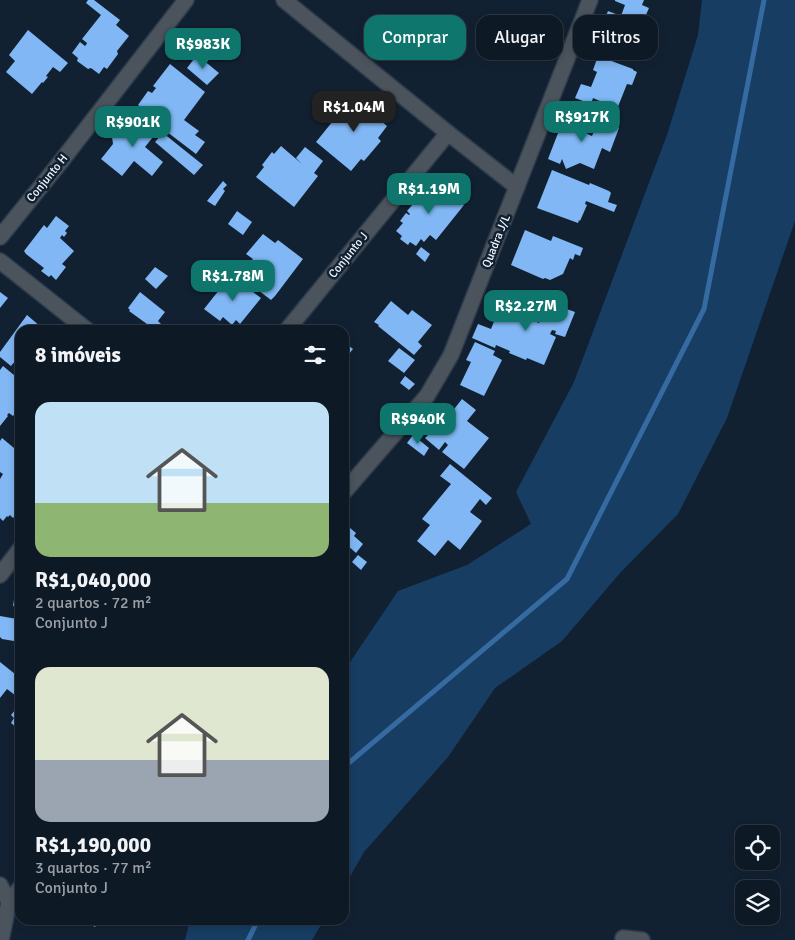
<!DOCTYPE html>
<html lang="pt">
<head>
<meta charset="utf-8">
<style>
  :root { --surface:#0e1926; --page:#17222e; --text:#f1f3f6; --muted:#9ba0a7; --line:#2e3843; --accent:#0f766e }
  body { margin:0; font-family:Signika,sans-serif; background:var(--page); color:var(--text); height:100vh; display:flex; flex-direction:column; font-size:19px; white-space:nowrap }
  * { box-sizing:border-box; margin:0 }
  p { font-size:16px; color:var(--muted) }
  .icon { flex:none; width:28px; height:28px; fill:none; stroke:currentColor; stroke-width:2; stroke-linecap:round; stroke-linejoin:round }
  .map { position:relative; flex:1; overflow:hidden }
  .side { position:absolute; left:15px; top:325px; width:334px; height:600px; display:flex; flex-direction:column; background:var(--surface); border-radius:15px; box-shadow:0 2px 8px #0003,0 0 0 1px var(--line) }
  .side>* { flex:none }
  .guide { position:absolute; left:364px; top:15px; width:356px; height:45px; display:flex; gap:10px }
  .tools { position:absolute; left:735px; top:825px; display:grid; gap:10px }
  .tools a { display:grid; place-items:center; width:45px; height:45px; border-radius:10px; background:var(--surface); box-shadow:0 2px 8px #0003,0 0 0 1px var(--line); font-size:25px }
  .price { position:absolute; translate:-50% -42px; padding:0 11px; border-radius:10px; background:var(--accent); color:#fff; font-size:16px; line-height:32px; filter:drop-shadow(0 1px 2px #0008) }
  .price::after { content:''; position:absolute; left:50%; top:30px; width:15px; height:11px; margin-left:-8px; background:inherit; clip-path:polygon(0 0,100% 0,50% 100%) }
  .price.selected { background:#222; color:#fff }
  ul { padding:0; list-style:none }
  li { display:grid; align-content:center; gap:10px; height:265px; padding:0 20px }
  li span { display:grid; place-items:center; height:155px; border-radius:15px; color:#555 }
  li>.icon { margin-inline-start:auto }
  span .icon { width:90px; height:90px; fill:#fffc; stroke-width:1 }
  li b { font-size:21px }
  h2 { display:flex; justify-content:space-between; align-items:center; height:60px; padding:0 20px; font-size:21px }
  .tag { padding:0 18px; border-radius:15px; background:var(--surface); box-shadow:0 2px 8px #0003,0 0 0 1px var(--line); font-size:18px; line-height:45px }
  .tag.selected { background:var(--accent); color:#fff }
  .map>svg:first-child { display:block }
  .green { fill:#173d63 }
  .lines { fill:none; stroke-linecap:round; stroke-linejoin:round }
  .stream { stroke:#366ba2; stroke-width:5 }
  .building { fill:#80b7f4; fill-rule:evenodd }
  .street-casing { stroke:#2d3b4a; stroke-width:18 }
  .street { stroke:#4b535c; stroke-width:15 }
  .labels { text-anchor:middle; stroke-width:5; stroke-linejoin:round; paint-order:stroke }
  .street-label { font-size:12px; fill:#eff6fd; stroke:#122132 }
</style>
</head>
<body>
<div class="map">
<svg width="795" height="940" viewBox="0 0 795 940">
  <rect width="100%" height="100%" fill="#122132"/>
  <g class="green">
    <polygon points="702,0 795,0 795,221 727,418 678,514 620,573 562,641 495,688 448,757 364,852 344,887 344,671 398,591 467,565 531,524 516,492 574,382 667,135 698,35"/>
    <polygon points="190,920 324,920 312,940 185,940"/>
  </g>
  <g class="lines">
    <g class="stream">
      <polyline points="344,767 567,579 704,309 764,0"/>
      <polyline points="248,940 258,920"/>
    </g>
  </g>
  <g class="building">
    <polygon points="88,0 94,0 120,20 116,25 129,36 117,51 118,54 107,69 104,67 99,74 91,68 88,69 77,61 78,58 72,53 80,42 85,46 86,45 87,43 82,39 101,15 86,3"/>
    <path d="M615,0H644L642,5L649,8L642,24L656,30L649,47L635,42L628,58L621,55L619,59L613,57L615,53L611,52L612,51L608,49L614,33L601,28L608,11L621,16L625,5L615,1ZM627,24L637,28L632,40L622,36Z"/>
    <polygon points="28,30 68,63 60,72 53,67 46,76 48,77 43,83 42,82 32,94 6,72 15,61 9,55"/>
    <polygon points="197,55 219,73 207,85 187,68"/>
    <polygon points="598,56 633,69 633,70 637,72 632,85 627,84 615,114 599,108 602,102 593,98 591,104 575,98 581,84 591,87 597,72 593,70"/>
    <polygon points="170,64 205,92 184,120 199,131 195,135 205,142 196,154 158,125 160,122 138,105 148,91 152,93 156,88 153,86"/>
    <polygon points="365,96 388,114 381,121 387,126 378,138 381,141 364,161 361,159 351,171 316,142 345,106 352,112"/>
    <polygon points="135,115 157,132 145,147 163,162 152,176 134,161 122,176 101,159 113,144 112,137 117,132 123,130"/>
    <polygon points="565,115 582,121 578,130 592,136 599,119 619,128 610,152 602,148 594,169 580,163 566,169 562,159 560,164 548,159"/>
    <polygon points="163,133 203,165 194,175 155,142"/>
    <polygon points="281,146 302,164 296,158 305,147 323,161 314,173 318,176 294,207 256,177 264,167 262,165 272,152 274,154"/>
    <polygon points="552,170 589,185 590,183 609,191 611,193 608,202 617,205 614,212 586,201 585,204 587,205 580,221 579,220 578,223 537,208"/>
    <polygon points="431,178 438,184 441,184 445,187 444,189 464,205 436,240 430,235 424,242 421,239 416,246 410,242 408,245 400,239 402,236 396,231 403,223 400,221 406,213 409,215 410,214 407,211 413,204 414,205 422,194 425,196 429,190 425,186"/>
    <polygon points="223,181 227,185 223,189 225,191 215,206 207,201"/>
    <polygon points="237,211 252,222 243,235 228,224"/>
    <polygon points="56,216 69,226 65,231 67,233 64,237 62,235 60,238 74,251 62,264 66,267 56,280 51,275 49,277 41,271 44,268 26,254 24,251 44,225 47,228"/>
    <polygon points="525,230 551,241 553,236 583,248 580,256 575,254 573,260 570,258 563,274 550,280 545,278 543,279 511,265"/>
    <polygon points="263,234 275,243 278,240 303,259 275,296 271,300 241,277 249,266 248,264 253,259 246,254"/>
    <polygon points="421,247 430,254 425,262 416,254"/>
    <polygon points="155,267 168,276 156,289 145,279"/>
    <polygon points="231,275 261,298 240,324 236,320 232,325 223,317 220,321 204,309"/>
    <polygon points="0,292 8,298 0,308"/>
    <polygon points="140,292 165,312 158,321 161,324 156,330 149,330 145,327 147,324 129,311 130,310 128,308"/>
    <polygon points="391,301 408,315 412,310 432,325 418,342 422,346 414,355 378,326 379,325 374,322"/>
    <polygon points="547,302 575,312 565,337 555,334 556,331 552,330 550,334 556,337 544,365 527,358 526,360 509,353 510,351 496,345 495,348 472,338 478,324 491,329 500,307 539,323"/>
    <polygon points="27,315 41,327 40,329 42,330 20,330 20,363 16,360 11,366 0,357 0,352"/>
    <polygon points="344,342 353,349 344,360"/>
    <polygon points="475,342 495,351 493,355 502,360 484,396 460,385 471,362 466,360"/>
    <polygon points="399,348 415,360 404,373 388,361"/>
    <polygon points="3,366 20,380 20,407 13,416 9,413 7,415 8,416 0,426 0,370"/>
    <polygon points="405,376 415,384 409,390 400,383"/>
    <polygon points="462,399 476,410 467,421 489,438 464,469 442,452 448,445 445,442 439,450 425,438 430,433 427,431 435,420 438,422 447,410 451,413"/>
    <polygon points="413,435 429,448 424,456 407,443"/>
    <polygon points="2,438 20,453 20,509 13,518 10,515 8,517 7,516 3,521 0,518 0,479 3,474 0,472 0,441"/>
    <polygon points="450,464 492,498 486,505 480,499 470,512 482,521 460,550 448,540 435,556 417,541 430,525 422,519 451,484 440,476"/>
    <polygon points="344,523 356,533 354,536 363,544 356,553 347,545 344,550"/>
    <polygon points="358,555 367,562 361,570 352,562"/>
    <polygon points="344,577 350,583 344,591"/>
    <polygon points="14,600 20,601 20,607 13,606"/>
    <polygon points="0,616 17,619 14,632 18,633 19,628 20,628 20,642 2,639 0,637"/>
    <polygon points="0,662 20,678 20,699 7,689 0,698"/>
    <polygon points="20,704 20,724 17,728 11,723 14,718 11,715"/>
    <polygon points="85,920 100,920 95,927"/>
  </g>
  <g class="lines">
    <defs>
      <g id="street">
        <polyline points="284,0 448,133 517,187"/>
        <polyline points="0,237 59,164 186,0"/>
        <polyline points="0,261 87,330"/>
        <polyline points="287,330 448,133"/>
        <polyline points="344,492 427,396 451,355 590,0"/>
        <polyline points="0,575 20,549"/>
        <polyline points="0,885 9,902"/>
        <polyline points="623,938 642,940"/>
        <polyline points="1,940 9,902 20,888"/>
      </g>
    </defs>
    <use href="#street" class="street-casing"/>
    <use href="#street" class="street"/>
  </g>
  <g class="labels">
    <g class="street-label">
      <text transform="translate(47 178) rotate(-51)" y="4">Conjunto H</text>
      <text transform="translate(496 241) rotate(-68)" y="4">Quadra J/L</text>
      <text transform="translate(348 255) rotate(-51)" y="4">Conjunto J</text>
    </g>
  </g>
</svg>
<div class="tools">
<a><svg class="icon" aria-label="locate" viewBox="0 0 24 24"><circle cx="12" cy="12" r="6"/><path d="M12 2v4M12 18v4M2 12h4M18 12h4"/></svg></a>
<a><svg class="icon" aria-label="layers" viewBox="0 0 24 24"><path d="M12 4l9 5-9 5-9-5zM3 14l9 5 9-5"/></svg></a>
</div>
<b class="price" style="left:203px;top:70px">R$983K</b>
<b class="price selected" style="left:354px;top:133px">R$1.04M</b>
<b class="price" style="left:582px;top:143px">R$917K</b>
<b class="price" style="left:133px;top:148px">R$901K</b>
<b class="price" style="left:429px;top:215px">R$1.19M</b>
<b class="price" style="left:233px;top:302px">R$1.78M</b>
<b class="price" style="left:526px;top:332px">R$2.27M</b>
<b class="price" style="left:418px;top:445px">R$940K</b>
<div class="guide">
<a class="tag selected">Comprar</a>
<a class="tag">Alugar</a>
<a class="tag">Filtros</a>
</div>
<section class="side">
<h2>8 imóveis<svg class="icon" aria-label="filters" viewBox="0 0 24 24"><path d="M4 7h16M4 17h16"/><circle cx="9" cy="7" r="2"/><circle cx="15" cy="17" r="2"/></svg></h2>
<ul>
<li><span style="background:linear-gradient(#bfe0f5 65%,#8fb573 0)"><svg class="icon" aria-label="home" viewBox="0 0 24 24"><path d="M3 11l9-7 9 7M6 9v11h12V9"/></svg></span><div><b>R$1,040,000</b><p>2 quartos · 72 m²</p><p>Conjunto J</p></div></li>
<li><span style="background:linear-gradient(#dfe7d0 60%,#9aa5b1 0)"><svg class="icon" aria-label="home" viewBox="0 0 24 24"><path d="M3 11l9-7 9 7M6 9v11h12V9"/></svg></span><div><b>R$1,190,000</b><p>3 quartos · 77 m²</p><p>Conjunto J</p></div></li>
</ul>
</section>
</div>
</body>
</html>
